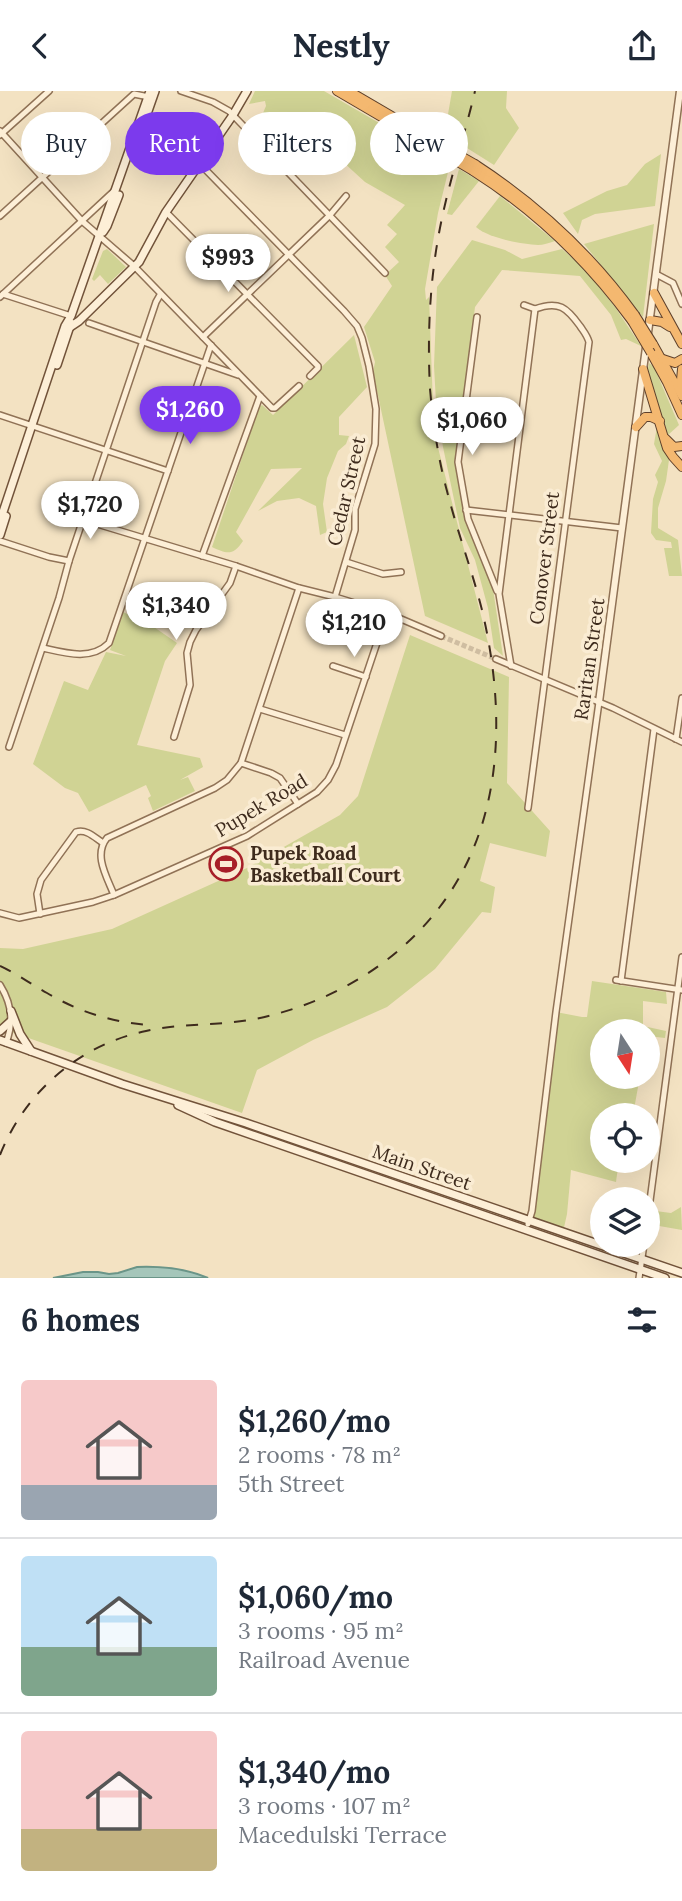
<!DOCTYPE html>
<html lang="en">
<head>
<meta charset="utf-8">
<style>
  :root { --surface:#fff; --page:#f2f2f3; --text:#1f2937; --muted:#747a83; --line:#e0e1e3; --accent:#7c3aed }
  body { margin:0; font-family:Lora,serif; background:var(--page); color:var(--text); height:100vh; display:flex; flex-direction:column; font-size:26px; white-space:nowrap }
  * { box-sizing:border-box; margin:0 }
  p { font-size:23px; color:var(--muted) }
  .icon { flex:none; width:38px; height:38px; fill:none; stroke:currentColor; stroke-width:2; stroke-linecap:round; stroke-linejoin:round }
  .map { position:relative; height:1187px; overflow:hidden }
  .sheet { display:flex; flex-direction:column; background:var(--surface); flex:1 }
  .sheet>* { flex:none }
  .guide { position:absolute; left:21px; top:21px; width:640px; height:63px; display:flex; gap:14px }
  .needle { width:46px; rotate:168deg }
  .controls { position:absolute; left:590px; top:928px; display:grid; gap:14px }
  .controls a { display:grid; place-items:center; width:70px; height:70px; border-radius:50%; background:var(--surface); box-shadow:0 7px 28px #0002; font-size:35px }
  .price { position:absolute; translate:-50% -60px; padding:0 16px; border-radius:24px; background:#fff; color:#222; font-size:23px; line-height:46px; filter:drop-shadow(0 2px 4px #0008) }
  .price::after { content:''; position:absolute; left:50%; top:42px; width:21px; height:16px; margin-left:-10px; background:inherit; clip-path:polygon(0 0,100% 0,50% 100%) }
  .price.current { background:var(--accent); color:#fff }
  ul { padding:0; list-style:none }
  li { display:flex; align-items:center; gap:21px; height:175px; padding:0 21px }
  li+li { border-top:2px solid var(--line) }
  li span { display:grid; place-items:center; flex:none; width:196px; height:140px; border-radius:7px; color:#555 }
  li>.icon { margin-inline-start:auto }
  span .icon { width:84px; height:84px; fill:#fffc; stroke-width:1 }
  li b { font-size:30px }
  h2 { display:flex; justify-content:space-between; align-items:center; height:84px; padding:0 21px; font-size:30px }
  .chip { padding:0 24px; border-radius:32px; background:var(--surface); box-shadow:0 7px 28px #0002; font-size:24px; line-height:63px }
  .chip.current { background:var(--accent); color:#fff }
  header { display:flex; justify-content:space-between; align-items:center; height:91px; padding:0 21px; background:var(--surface); font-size:32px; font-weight:700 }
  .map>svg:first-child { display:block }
  .green { fill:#d0d394 }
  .water { fill:#a5c6ba; stroke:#6a9588; stroke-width:2 }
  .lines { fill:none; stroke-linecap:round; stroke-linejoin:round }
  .minor-tunnel { stroke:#cfbda1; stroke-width:5; stroke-dasharray:5 2.5; stroke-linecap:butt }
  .minor-casing { stroke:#907256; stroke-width:8 }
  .tertiary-casing { stroke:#907256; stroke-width:9 }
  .secondary-casing { stroke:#72533a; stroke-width:10 }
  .trunk-casing { stroke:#5e402b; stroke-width:10 }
  .minor { stroke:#fdefd7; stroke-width:5 }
  .tertiary { stroke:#fdefd7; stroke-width:6 }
  .secondary { stroke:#fdefd7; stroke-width:7 }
  .trunk { stroke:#f4b870; stroke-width:8 }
  .rail { stroke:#3e2b1d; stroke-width:2; stroke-dasharray:12 12; stroke-linecap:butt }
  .trunk-bridge-casing { stroke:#5e402b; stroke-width:10; stroke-linecap:butt }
  .trunk-bridge { stroke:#f4b870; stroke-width:8 }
  .labels { text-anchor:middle; stroke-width:7; stroke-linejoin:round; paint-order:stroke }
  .street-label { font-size:19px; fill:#3e2b1d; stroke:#faecd3 }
  .poi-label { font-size:19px; font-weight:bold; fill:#3e2b1d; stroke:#faecd3; text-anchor:start }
</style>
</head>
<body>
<header><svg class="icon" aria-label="back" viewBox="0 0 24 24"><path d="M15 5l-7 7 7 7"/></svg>Nestly<svg class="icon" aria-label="share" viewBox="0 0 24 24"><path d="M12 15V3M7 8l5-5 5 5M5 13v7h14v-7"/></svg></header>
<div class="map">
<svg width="682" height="1187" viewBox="0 0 682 1187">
  <rect width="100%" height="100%" fill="#f3e2c2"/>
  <g class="green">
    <polygon points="255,0 324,0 450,73 438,122 425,198 426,209 429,206 434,341 488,552 425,525 373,281 375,271 364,236 392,195 385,184 399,171 385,156 397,143 387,134 405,114 365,91 342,70 331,81 316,68 312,71 263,22 266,15 265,10 249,13"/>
    <polygon points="452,0 507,0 506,17 519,37 494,74 432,35 441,36 447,29"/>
    <polygon points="661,63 655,115 595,123 582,129 578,143 563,122 607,100 627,94 645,73"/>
    <polygon points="459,78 479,90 452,124 447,123"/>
    <path d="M500,105L555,150C549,152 543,154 538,154C521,153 488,147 476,136Z"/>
    <polygon points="654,133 643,226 584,153"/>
    <polygon points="472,149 505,159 522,168 562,158 584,177 615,216 641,255 626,248 621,249 611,224 580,185 502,179 475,216 456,368 464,425 493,498 503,565 494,557 488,517 475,469 460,437 443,356 436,311 434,275 437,196"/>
    <polygon points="107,158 126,176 108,193 100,184 94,190 92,188 103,160"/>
    <path d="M354,244L367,296L339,326V344L349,345L346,353L338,360L327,387L323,413L327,441L320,444L316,415L299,407L277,410L258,420L302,377L271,378L236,441L243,450C233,465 227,463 212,456L259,316L262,314L273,324Z"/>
    <polygon points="649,272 654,276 679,334 668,344 647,283"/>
    <polygon points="657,335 669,369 666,390 658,417 658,437 678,449 682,485 669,485 664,457 672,457 671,451 656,449 651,442 653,408 658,391 655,384 662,370 654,353"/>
    <polygon points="123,521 151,534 177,552 165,570 137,654 200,667 203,676 180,689 188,686 195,700 153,720 148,707 151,705 146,694 89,721 78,702 65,697 33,673 64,590 88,599 106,561 126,565 110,559"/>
    <polygon points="410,544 509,586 507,692 550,740 546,766 490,752 480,790 495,796 491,822 482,821 435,878 387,916 313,949 257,979 242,1022 0,937 0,857 23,858 112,838 247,777 340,724 358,705"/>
    <polygon points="592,890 666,901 667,913 643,910 643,935 666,940 665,947 648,945 648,940 602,940 602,985 640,985 633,1024 602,1024 602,1069 619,1069 616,1091 571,1079 567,1123 563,1141 529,1130 556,921 582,926 587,926"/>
    <polygon points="681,1116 682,1139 648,1133 648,1119 671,1122"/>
  </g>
  <path class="water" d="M137,1176C162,1175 185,1177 208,1187H53L83,1181H98L109,1183L118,1182Z"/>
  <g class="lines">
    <polyline class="minor-tunnel" points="441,545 496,568"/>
    <defs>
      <g id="minor">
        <polyline points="181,0 213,11 229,20 385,182"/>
        <polyline points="0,40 82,130 134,175 272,317 275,317 299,295"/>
        <polyline points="0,44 49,0"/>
        <polyline points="199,72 344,220 357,235 362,247 369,275 376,318 375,353 355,418 355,439 335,506"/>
        <polyline points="166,121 318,275 318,277 310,285"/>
        <polyline points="0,125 134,3 149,6"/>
        <polyline points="656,183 673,192 682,213"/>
        <polyline points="3,203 71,225"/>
        <polyline points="0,206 113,101"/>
        <polyline points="524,214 535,218"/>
        <polyline points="477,226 458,371 468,428 497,500"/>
        <polyline points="89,232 238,284"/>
        <polyline points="203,246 330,124 346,105"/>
        <polyline points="0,324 168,380"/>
        <polyline points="466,419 622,437"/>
        <polyline points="84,429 236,475 299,497 335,506 387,522 441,545"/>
        <polyline points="0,450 49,466 69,470"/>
        <polyline points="202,465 260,305"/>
        <polyline points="346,471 383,483 401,481"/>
        <path d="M43,557C65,562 91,570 109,552L211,254"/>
        <polyline points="496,568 613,617 682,651"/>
        <polyline points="333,575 366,586"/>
        <polyline points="511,575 499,503 535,218"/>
        <polyline points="260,618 345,644"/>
        <polyline points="174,646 190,594 187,562 190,551 196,539 230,492 236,475"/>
        <polyline points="676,648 682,607"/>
        <polyline points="9,656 59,507 69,470 156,211 160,204"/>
        <polyline points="241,672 271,682 280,687 298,713"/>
        <path d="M528,717L589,251C587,244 584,241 580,235C567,217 559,209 535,218"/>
        <path d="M114,804C107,786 93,764 107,747L215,697L227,689L241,672L299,497"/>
        <polyline points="0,822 19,827 93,811 114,804 247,745 317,701 328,689 336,674 387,522"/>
        <path d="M40,823L37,803L41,789L76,741C87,738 94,746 103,752"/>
        <polyline points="616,889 682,899"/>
        <polyline points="621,890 654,638"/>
        <path d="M0,894C12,913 14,931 6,952"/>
        <polyline points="648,1125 682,866"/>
        <polyline points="528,1133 532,1120 556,921 599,611"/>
        <polyline points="639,1187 644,1153"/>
      </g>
      <polyline id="tertiary" points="599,611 680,0"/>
      <g id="secondary">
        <polyline points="141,40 155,0"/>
        <polyline points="103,141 107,135 119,104"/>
        <polyline points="70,236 79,230 139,171 166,121 233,24 247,0"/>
        <polyline points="57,274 71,232"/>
        <polyline points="0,430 65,235 71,225 150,0"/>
        <polyline points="0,444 6,425"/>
        <polyline points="11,920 20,943 31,960"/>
        <polyline points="0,940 11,930"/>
        <polyline points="0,949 122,993 246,1032 682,1182"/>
        <polyline points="178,1014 215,1031 665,1187"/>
      </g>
      <g id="trunk">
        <polyline points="337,0 436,58"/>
        <polyline points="349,0 438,52"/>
        <path d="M475,73C538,114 591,163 635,224"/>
        <path d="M473,80C536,120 588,170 632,230"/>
        <polyline points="654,202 682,253"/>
        <polyline points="650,229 662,231 670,236"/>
        <polyline points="653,253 682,305"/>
        <polyline points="651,262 667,291 682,324"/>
        <polyline points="663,268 675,272 682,268"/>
        <polyline points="643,278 667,357 673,366 682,376"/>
        <polyline points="682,278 681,289 682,295"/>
        <polyline points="636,336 645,326 651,326 660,330"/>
        <polyline points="666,348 674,356 682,355"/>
      </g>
    </defs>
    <use href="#minor" class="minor-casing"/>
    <use href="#tertiary" class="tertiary-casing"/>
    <use href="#secondary" class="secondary-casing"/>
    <use href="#trunk" class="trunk-casing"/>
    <use href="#minor" class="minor"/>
    <use href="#tertiary" class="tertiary"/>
    <use href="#secondary" class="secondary"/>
    <use href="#trunk" class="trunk"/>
    <g class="rail">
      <path d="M0,875C17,883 31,893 47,902C79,921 114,932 151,934"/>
      <path d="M0,1064C25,1001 79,954 146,940C181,932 219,935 255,928C339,911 416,862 459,787C505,706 503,608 482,519C472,479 457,440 447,400C438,367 433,332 430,298C427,241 430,183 442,127C451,84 465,43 475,0"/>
    </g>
    <defs>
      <g id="trunk-bridge">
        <polyline points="438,52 475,73"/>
        <polyline points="436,58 473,80"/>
        <polyline points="635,224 653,253"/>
        <polyline points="632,230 651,262"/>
      </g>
    </defs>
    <use href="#trunk-bridge" class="trunk-bridge-casing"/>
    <use href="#trunk-bridge" class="trunk-bridge"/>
  </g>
  <defs>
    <symbol id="stadium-ring" viewBox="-11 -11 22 22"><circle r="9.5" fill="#faecd3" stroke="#a71f28" stroke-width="1.5"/><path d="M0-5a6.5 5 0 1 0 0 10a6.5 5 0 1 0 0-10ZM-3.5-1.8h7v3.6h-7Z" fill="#a71f28"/></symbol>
  </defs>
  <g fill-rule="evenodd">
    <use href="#stadium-ring" x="207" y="754" width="38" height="38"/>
  </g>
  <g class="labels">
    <g class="street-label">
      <text transform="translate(346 400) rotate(-77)" y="7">Cedar Street</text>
      <text transform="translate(544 467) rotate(-83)" y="7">Conover Street</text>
      <text transform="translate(589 568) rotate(-82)" y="7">Raritan Street</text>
      <text transform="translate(261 714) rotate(-31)" y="7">Pupek Road</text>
      <text transform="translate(422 1076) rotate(19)" y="7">Main Street</text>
    </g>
    <g class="poi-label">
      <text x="250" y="769">Pupek Road<tspan x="250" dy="22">Basketball Court</tspan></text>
    </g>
  </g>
</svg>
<div class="controls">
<a><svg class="needle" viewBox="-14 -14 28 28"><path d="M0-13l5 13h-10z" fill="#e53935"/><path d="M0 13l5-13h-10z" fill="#747a83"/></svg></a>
<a><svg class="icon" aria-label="locate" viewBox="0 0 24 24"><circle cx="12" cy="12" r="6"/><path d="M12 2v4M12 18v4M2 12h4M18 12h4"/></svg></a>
<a><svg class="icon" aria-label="layers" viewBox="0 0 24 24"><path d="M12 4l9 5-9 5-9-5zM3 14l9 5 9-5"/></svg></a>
</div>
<b class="price" style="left:228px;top:203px">$993</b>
<b class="price current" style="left:190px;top:355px">$1,260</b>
<b class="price" style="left:472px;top:366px">$1,060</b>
<b class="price" style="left:90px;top:450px">$1,720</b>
<b class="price" style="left:176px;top:551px">$1,340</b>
<b class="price" style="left:354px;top:568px">$1,210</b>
<div class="guide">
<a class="chip">Buy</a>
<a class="chip current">Rent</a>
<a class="chip">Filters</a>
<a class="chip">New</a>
</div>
</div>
<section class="sheet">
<h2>6 homes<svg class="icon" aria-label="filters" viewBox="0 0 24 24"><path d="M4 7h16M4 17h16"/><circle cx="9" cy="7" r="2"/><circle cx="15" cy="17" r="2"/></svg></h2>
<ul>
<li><span style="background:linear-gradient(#f6c9c9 75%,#9aa5b1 0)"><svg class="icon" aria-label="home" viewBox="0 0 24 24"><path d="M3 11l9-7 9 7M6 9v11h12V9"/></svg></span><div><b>$1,260/mo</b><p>2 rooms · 78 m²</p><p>5th Street</p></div></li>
<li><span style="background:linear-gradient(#bfe0f5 65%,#7fa58c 0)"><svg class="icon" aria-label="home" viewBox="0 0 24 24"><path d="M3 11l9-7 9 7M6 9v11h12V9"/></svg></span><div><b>$1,060/mo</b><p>3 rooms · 95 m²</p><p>Railroad Avenue</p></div></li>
<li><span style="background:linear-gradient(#f6c9c9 70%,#c2b280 0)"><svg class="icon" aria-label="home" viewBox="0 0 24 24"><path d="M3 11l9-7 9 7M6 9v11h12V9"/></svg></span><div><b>$1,340/mo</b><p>3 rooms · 107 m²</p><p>Macedulski Terrace</p></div></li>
</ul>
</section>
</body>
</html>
